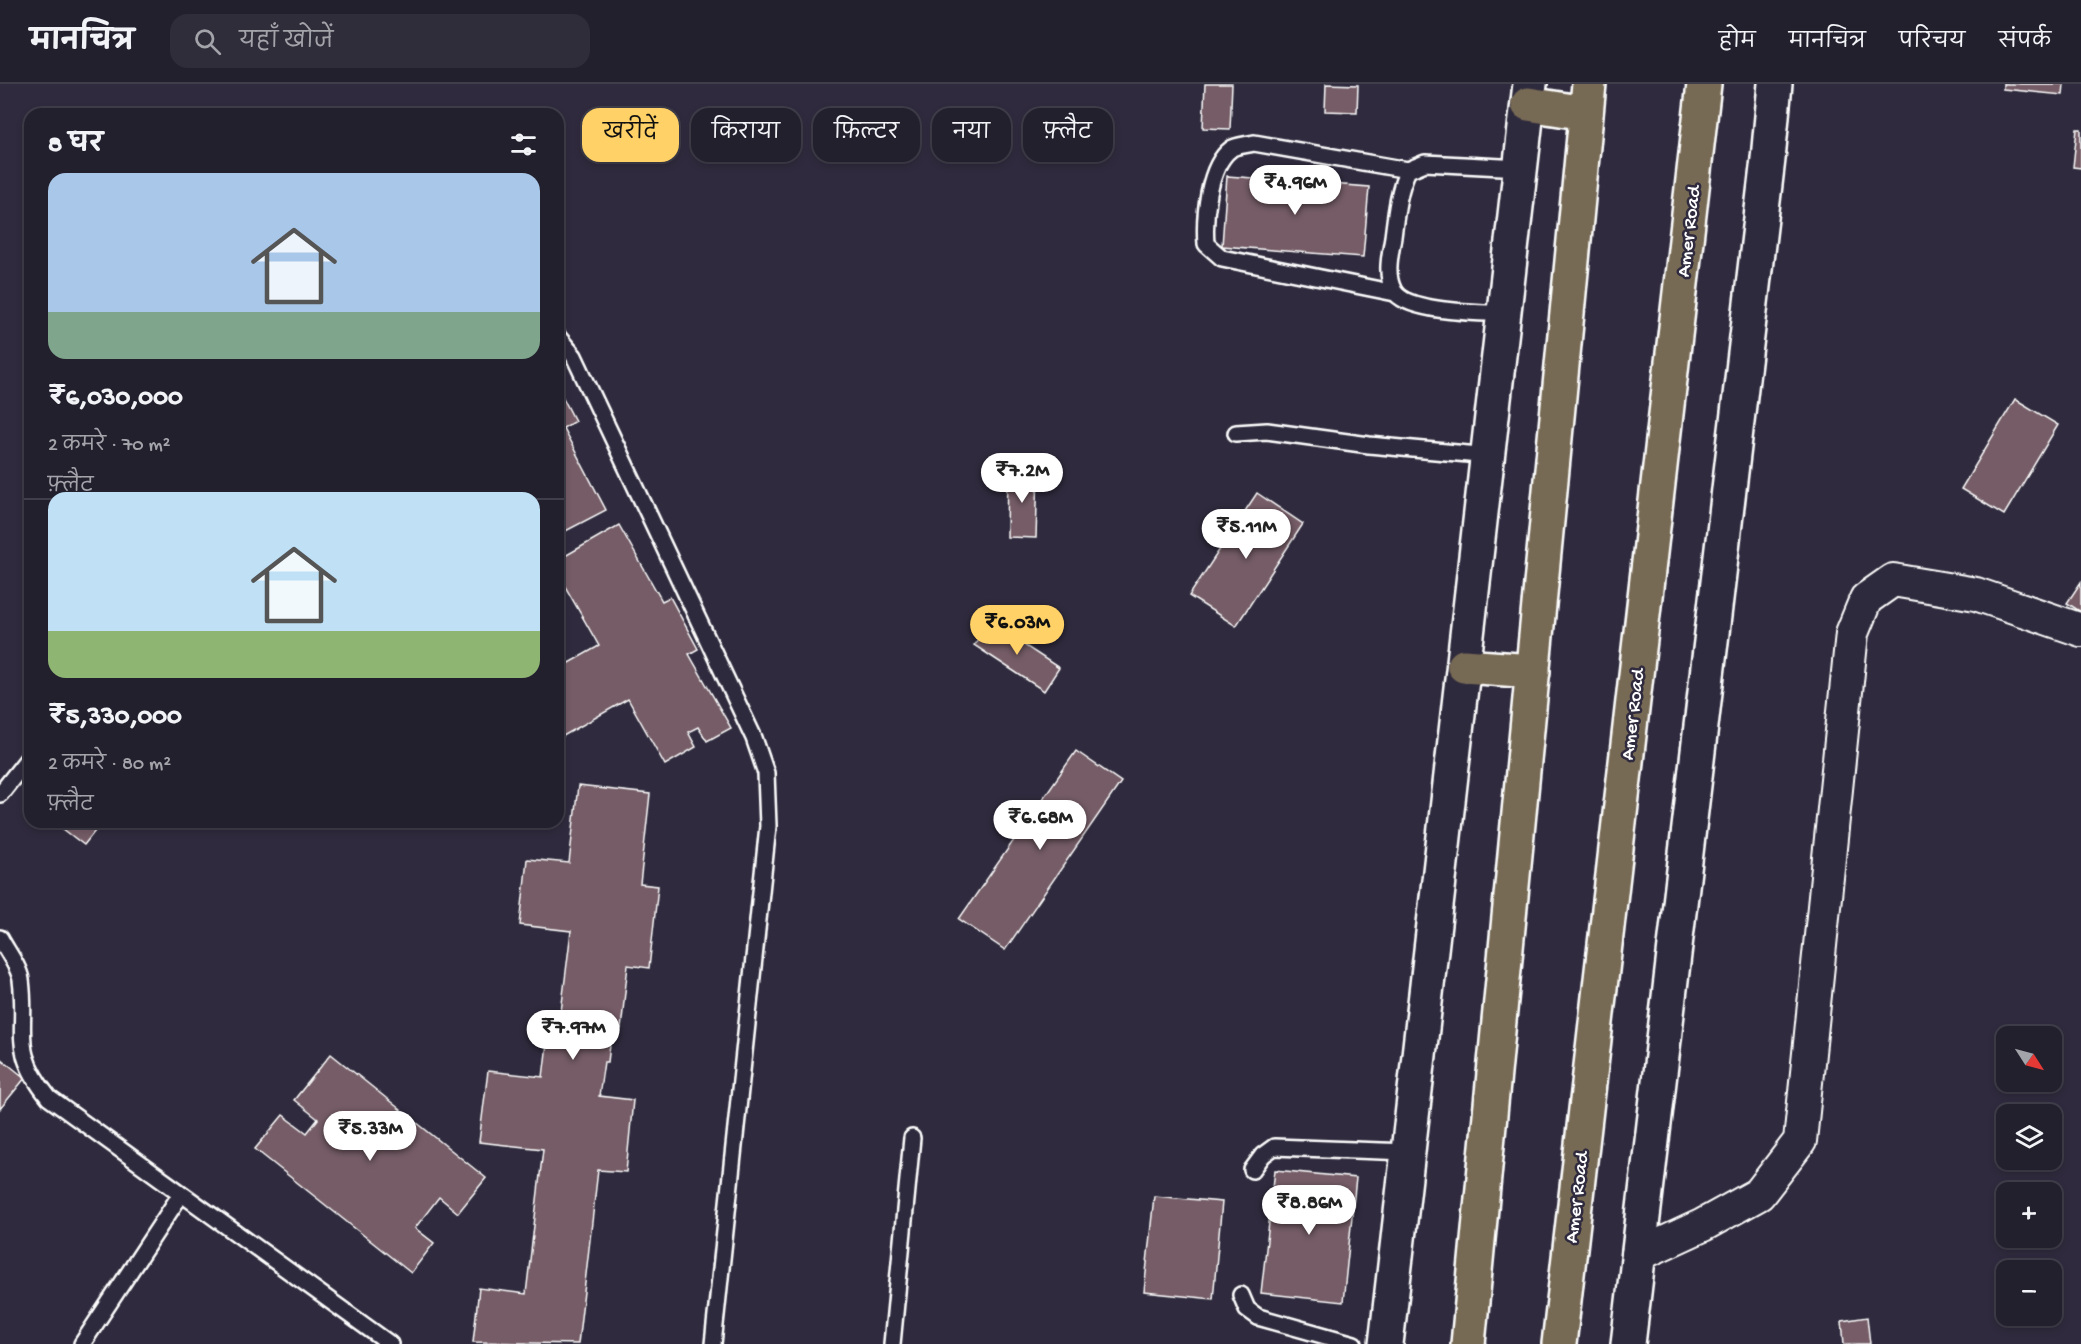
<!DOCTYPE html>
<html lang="hi">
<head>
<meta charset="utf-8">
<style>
  :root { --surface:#23202e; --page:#2f2d3a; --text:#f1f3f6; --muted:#a3a3aa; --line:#403e4a; --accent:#ffd166 }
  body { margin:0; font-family:"Gochi Hand","Playpen Sans Deva",sans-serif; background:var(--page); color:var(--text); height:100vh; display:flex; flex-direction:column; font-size:22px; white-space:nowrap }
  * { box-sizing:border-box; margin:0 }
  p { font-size:20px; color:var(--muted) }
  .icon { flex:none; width:33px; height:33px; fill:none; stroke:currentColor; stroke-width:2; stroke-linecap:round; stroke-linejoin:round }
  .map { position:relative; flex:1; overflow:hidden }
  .drawer { position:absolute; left:24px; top:24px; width:540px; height:720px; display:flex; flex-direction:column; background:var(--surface); border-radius:18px; box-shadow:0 3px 9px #0003,0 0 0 2px var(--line) }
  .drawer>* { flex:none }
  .banner { position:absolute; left:582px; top:24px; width:570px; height:54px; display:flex; gap:12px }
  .needle { width:39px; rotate:126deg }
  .buttons { position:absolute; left:1996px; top:942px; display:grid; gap:12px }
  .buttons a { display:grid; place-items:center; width:66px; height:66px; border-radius:12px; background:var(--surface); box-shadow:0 3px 9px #0003,0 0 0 2px var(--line); font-size:30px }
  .price { position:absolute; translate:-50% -51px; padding:0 14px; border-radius:21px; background:#fff; color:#222; font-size:20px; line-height:39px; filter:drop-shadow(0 2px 3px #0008) }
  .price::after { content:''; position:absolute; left:50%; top:36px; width:18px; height:14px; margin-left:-9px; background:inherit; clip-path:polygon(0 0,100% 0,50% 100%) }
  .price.on { background:var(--accent); color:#111 }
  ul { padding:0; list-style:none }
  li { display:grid; align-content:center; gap:12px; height:318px; padding:0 24px }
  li+li { border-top:2px solid var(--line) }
  li span { display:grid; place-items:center; height:186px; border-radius:18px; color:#555 }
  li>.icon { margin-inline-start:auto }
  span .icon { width:108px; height:108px; fill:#fffc; stroke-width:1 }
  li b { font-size:26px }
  h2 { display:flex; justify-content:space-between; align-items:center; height:72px; padding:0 24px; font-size:26px }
  .tag { padding:0 21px; border-radius:18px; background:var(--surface); box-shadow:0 3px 9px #0003,0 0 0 2px var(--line); font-size:21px; line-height:54px }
  .tag.on { background:var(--accent); color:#111 }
  header { display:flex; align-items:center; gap:36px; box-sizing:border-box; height:84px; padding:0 30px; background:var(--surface); border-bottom:2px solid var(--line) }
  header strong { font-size:28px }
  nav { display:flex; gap:33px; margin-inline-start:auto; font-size:21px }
  .search { width:420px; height:54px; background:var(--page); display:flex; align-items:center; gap:15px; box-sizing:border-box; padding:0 21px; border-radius:18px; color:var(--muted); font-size:22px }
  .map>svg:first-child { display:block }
  .building { fill:#745c66; stroke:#fff; stroke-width:1.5 }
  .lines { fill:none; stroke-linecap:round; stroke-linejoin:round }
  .lane-casing { stroke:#fff; stroke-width:20 }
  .street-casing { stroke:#fff; stroke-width:36 }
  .secondary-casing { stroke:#fff; stroke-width:38 }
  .highway-casing { stroke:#fff; stroke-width:38 }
  .lane { stroke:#2f2a3d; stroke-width:15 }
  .street { stroke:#2f2a3d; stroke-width:32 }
  .secondary { stroke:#2f2a3d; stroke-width:33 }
  .highway { stroke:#776a54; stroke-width:33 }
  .labels { text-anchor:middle; stroke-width:5; stroke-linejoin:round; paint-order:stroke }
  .street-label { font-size:20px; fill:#fff; stroke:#2f2a3d }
</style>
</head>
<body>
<header>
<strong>मानचित्र</strong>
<div class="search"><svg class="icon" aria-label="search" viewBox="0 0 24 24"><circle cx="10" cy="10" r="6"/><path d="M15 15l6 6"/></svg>यहाँ खोजें</div>
<nav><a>होम</a><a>मानचित्र</a><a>परिचय</a><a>संपर्क</a></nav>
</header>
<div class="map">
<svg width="2081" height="1260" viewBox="0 0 2081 1260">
  <rect width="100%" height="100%" fill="#2f2a3d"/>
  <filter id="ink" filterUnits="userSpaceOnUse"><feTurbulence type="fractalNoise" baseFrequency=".0167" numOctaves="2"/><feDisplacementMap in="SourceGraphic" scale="12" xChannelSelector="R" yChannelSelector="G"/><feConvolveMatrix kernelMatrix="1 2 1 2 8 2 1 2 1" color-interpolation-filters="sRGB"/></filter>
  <g filter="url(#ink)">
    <g class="building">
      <polygon points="1205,0 1232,0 1230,45 1203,44"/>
      <polygon points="1326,0 1358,1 1357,28 1325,27"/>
      <polygon points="2003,0 2064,0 2063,11 2003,5"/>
      <polygon points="2077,45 2081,45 2081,84 2073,83"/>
      <polygon points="1227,92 1369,103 1363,173 1222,162"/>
      <polygon points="558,304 575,337 563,344 606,426 558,451"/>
      <polygon points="2015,315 2058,341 2004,431 1961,405"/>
      <polygon points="1008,387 1038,387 1036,454 1007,453"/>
      <polygon points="1257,409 1303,440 1236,542 1189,512"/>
      <polygon points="619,441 662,517 670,513 698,565 689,570 731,644 707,657 698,643 688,648 696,663 665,681 628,615 558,655 558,585 599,562 558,490 558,476"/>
      <polygon points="2081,498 2081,528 2067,519"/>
      <polygon points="989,538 1059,584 1044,607 974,561"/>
      <polygon points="1076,667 1121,698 1005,866 959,835"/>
      <polygon points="578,702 650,710 640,800 658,802 649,884 628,881 621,945 612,944 608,978 604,978 599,1012 633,1016 626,1088 598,1086 578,1260 473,1258 479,1204 526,1210 543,1065 479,1058 488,987 543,993 551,927 561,928 571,847 520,841 527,775 569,779"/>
      <polygon points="54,738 102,738 84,761"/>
      <polygon points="331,970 486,1094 458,1129 439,1113 415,1144 434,1159 411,1189 255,1065 283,1031 307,1049 318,1035 294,1016"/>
      <polygon points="0,974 25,994 0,1025"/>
      <polygon points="1275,1086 1356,1094 1343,1218 1261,1209"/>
      <polygon points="1154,1112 1222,1118 1213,1215 1144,1208"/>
      <polygon points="1867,1233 1870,1260 1844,1260 1842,1237"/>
    </g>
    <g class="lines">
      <defs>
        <g id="lane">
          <path d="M1395,209L1222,174L1206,160C1204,134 1208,82 1231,65C1236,61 1247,61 1254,59L1408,86"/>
          <path d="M1504,230C1480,228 1407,229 1394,207C1385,191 1390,171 1393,153C1396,130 1398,107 1408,86L1425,79L1521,84"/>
          <polyline points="558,253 574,272 754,654 766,689 768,742 713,1260"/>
          <polyline points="1236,349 1267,347 1369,361 1490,372"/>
          <polyline points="0,710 30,672"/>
          <path d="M0,854C6,866 19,882 21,896C28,950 9,964 49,1014L390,1260"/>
          <polyline points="1252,1086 1263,1071 1274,1063 1408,1068"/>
          <polyline points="1241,1211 1247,1225 1258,1233 1354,1260"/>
          <polyline points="82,1260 181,1110"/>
          <polyline points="892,1260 912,1054"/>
        </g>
        <polyline id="street" points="1638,1171 1703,1141 1759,1110 1800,1057 1852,549 1866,515 1893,496 1976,510 2081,546"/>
        <g id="secondary">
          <polyline points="1386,1260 1530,0"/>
          <polyline points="1628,1260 1768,75 1775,0"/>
        </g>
        <g id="highway">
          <polyline points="1528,20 1586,29"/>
          <polyline points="1464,582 1533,587"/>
          <polyline points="1468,1260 1589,0"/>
          <polyline points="1559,1260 1704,0"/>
        </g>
      </defs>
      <use href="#lane" class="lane-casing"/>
      <use href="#street" class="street-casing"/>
      <use href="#secondary" class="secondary-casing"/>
      <use href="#highway" class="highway-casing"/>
      <use href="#lane" class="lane"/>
      <use href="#street" class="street"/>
      <use href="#secondary" class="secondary"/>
      <use href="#highway" class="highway"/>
    </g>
  </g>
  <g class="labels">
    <g class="street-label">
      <text transform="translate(1687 147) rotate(-83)" y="7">Amer Road</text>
      <text transform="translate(1631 630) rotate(-83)" y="7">Amer Road</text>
      <text transform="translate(1575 1113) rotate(-83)" y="7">Amer Road</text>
    </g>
  </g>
</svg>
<div class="buttons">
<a><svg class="needle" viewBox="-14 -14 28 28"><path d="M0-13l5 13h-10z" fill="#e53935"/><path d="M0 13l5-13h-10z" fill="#a3a3aa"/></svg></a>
<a><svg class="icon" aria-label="layers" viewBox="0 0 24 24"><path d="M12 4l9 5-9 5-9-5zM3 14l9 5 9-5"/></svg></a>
<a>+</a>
<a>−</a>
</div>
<b class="price" style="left:1295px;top:132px">₹4.96M</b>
<b class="price" style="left:1022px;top:420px">₹7.2M</b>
<b class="price" style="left:1246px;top:476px">₹5.11M</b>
<b class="price on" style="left:1017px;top:572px">₹6.03M</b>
<b class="price" style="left:1040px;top:767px">₹6.68M</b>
<b class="price" style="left:573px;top:977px">₹7.97M</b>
<b class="price" style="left:370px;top:1078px">₹5.33M</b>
<b class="price" style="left:1309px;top:1152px">₹8.86M</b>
<div class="banner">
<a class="tag on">खरीदें</a>
<a class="tag">किराया</a>
<a class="tag">फ़िल्टर</a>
<a class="tag">नया</a>
<a class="tag">फ़्लैट</a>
</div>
<section class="drawer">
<h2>8 घर<svg class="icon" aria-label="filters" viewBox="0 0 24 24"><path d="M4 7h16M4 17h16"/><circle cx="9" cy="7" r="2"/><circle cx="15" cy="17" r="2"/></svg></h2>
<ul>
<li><span style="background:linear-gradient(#a9c7e8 75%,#7fa58c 0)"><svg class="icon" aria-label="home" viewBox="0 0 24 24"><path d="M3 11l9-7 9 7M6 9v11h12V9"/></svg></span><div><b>₹6,030,000</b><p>2 कमरे · 70 m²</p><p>फ़्लैट</p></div></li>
<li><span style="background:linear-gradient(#bfe0f5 75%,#8fb573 0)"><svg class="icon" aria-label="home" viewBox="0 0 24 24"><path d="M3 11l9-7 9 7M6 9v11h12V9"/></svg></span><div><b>₹5,330,000</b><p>2 कमरे · 80 m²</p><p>फ़्लैट</p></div></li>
</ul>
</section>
</div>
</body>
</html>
